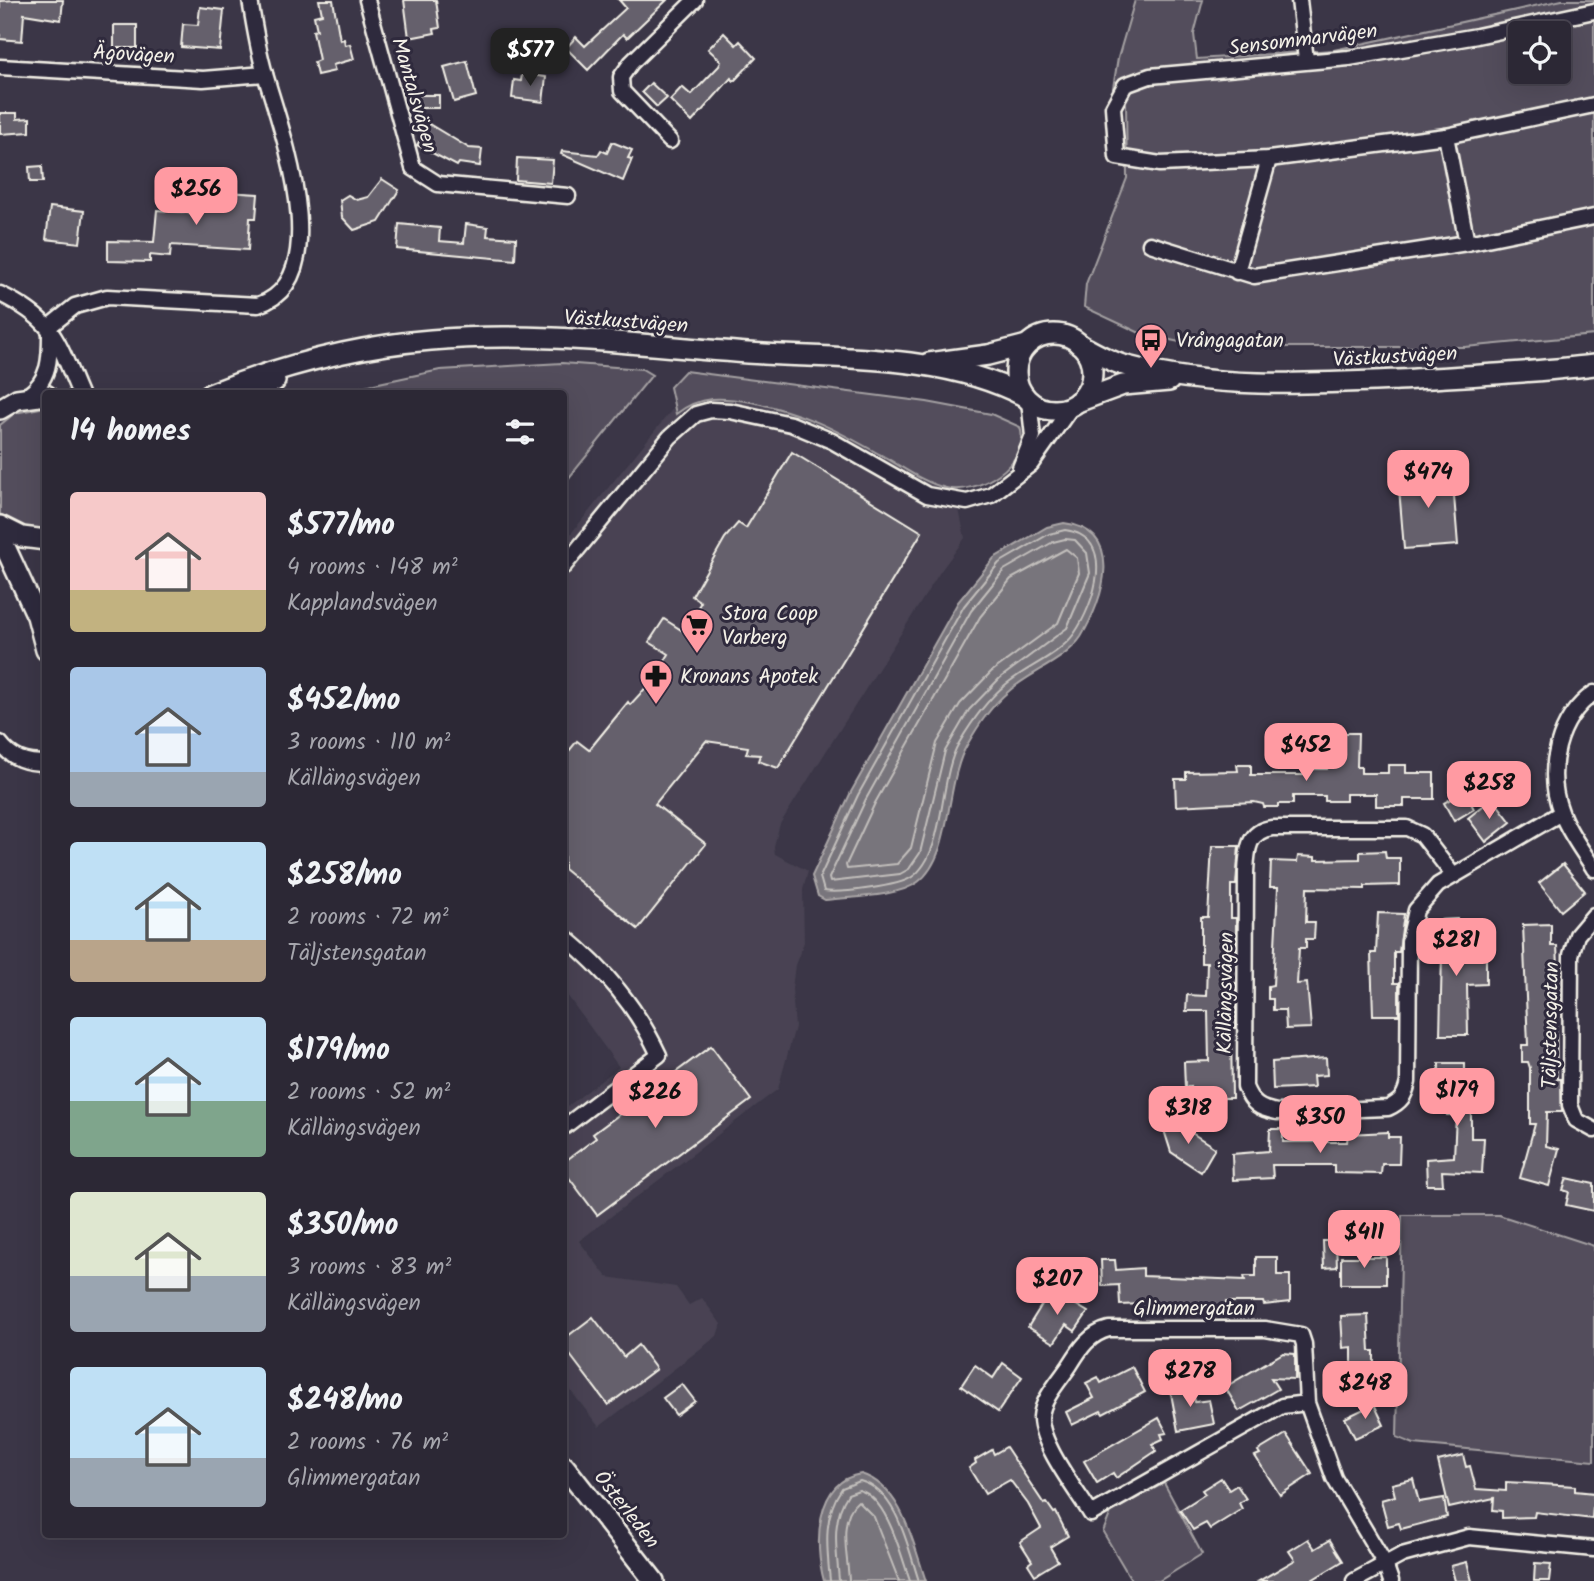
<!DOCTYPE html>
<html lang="en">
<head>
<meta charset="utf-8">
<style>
  :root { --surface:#2c2835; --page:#383441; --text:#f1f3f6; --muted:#a6a6ad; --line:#484450; --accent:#ff9aa2 }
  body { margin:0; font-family:Kalam,sans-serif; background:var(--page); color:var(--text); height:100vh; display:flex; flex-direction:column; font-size:26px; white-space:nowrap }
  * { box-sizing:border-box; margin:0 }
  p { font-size:23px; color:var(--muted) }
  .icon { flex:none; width:38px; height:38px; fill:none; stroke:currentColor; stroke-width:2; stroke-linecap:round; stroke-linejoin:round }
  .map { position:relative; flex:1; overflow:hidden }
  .drawer { position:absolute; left:42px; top:390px; width:525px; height:1148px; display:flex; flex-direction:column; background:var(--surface); border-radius:7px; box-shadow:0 7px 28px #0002,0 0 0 2px var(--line) }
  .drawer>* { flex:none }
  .controls { position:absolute; left:1508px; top:21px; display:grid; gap:14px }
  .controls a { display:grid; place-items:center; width:63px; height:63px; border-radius:7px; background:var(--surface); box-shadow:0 7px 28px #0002,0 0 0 2px var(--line); font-size:35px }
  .price { position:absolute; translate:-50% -60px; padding:0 16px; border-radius:14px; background:var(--accent); color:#111; font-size:23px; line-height:46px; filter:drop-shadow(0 2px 4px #0008) }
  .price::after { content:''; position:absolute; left:50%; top:42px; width:21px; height:16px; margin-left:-10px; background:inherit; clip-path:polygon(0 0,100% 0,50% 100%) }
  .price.selected { background:#222; color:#fff }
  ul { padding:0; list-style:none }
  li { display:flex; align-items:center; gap:21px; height:175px; padding:0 28px }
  li span { display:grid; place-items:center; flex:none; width:196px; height:140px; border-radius:7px; color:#555 }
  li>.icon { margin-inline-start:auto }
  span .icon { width:84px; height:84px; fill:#fffc; stroke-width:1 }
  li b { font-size:30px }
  h2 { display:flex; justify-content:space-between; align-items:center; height:84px; padding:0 28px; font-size:30px }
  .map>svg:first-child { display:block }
  .built { fill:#484352 }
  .green { fill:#534e5c; stroke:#a4a0a2; stroke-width:2; fill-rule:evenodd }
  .water { fill:#78747b; stroke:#aaa6a7; stroke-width:2 }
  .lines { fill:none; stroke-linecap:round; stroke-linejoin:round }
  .shore { stroke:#c2bfbc; stroke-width:2 }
  .building { fill:#65616c; stroke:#f4f1e8; stroke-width:2 }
  .street-casing { stroke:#f4f1e8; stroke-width:19 }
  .secondary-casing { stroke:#f4f1e8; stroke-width:24 }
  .street { stroke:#2f2a3d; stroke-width:14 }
  .secondary { stroke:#2f2a3d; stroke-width:19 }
  .labels { text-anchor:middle; stroke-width:6; stroke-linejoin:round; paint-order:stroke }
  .street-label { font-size:21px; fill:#f4f1e8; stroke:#2f2a3d }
  .poi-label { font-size:21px; fill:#f4f1e8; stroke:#2f2a3d; text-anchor:start }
</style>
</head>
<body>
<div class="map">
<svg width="1594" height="1581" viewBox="0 0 1594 1581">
  <rect width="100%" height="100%" fill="#3b3647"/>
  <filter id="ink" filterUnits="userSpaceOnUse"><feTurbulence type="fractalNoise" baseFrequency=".0143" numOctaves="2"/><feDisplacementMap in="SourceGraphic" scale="14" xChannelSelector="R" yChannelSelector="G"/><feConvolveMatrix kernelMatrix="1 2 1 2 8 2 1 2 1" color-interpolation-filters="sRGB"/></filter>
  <g filter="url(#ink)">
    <polygon class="built" points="719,397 802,414 932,483 955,490 965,538 940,572 780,824 774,846 775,854 808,871 803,890 804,942 795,965 792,989 795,1027 778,1089 579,1241 607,1277 676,1287 689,1305 702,1298 721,1324 717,1336 599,1427 564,1382 564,1109 619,1067 564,991 564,542 675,406 677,414 691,402"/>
    <g class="green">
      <path d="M1135,0H1203L1194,34L1197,59L1334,50L1562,0H1594V335L1465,347H1203L1142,334L1084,307L1086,284L1127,178L1126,103L1113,88L1118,58ZM1521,33H1559V72H1521Z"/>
      <polygon points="562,363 642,369 652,375 564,484 564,394 327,394 440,370"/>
      <path d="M685,371L927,402L991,414L1020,427C1032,463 977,496 946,488C923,483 900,465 879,454C833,428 804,413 751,402C722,397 700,395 676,414L670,387Z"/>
      <polygon points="45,407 45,531 25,529 0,514 0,425 15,413"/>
      <polygon points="1402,1215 1499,1215 1594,1246 1594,1461 1414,1444 1397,1437"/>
      <polygon points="1164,1483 1202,1554 1159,1581 1132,1581 1103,1532 1111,1512"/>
    </g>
    <g class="water">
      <path d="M1064,523C1126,531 1104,599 1081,637C1065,661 1030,672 1009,691C991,706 979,724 967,745C945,782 953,856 918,882C899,897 849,897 825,900L818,896L812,876L851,792L958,602L994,558L1047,527Z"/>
      <path d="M861,1474C903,1487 913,1544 926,1581H824C814,1545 815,1481 861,1474Z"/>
    </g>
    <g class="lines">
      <g class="shore">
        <path d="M1065,530C1118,537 1094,605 1074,634C1058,656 1026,667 1005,685C986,701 972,721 959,743C938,778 947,852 912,877C900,886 838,894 824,891L820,877L858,795L964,606L999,563L1049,534Z"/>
        <polygon points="1065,539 1075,540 1087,553 1090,573 1067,628 1000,678 969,710 945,751 920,853 909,869 900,874 830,882 829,878 866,799 971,611 1004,570 1053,542"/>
        <polygon points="1066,549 1077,558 1079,573 1058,623 991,672 960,704 937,743 911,848 897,864 847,869 846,865 875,803 980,617 1011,579"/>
        <path d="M830,1581C827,1548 822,1517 842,1488L860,1481C898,1491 908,1549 919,1581"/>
        <path d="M839,1581C837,1551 830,1521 848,1494L859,1490C888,1498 901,1556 910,1581"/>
        <path d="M849,1581C848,1557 837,1518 858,1501L874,1517L899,1581"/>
      </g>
    </g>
    <g class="building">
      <polygon points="15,0 63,0 61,20 24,14 22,41 0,39 0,1"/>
      <polygon points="319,0 333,0 340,40 344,39 345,45 350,44 354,59 333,65 335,71 317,75 314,62 319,60 313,31 317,30 314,16 322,14"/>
      <polygon points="404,0 436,0 440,28 434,29 435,33 409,38"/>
      <polygon points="619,0 667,0 627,38 623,34 588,70 566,48 576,37 585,46 626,8"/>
      <polygon points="200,7 224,10 220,50 181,47 183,24 198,25"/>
      <rect x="114" y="25" width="23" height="23"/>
      <polygon points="724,33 736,45 740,41 756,58 734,81 731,78 692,122 670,100 682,87 691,95 719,66 721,61 708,49"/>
      <polygon points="467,61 476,96 454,102 444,67"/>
      <polygon points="522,74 546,77 543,102 512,98 514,80 521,81"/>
      <polygon points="651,83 667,98 657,107 642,92"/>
      <rect x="418" y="95" width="21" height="13"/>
      <polygon points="0,113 17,113 17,119 30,118 30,132 0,134"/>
      <polygon points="429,124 469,148 482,149 480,166 459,163 457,166 417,145"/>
      <polygon points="612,142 632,150 628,158 632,159 623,181 561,154 562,151 598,155 601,150 607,153"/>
      <polygon points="517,158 553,160 551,183 516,180"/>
      <polygon points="42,166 43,182 30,182 29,167"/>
      <polygon points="382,179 399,190 379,222 354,230 342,217 340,200 348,195 357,200 368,197"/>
      <polygon points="193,190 258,194 256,218 250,218 248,250 171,245 170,257 150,255 150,262 108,261 108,241 154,242 157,210 192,213"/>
      <polygon points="50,207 84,211 80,243 46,239"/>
      <polygon points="399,224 440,228 439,241 464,243 466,224 488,227 487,236 516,238 515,260 397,249"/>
      <polygon points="792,452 922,532 778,768 758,761 760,755 746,754 748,747 706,741 655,804 706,844 638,929 564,869 564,757 577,741 589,750 628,702 630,705 653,680 669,654 649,642 664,619 683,631 701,602 692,596 725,538 738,523 746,528"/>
      <polygon points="1452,471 1458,545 1404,549 1398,476"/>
      <polygon points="1338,733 1358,733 1357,767 1361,767 1361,773 1388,773 1388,765 1406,765 1406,773 1434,773 1434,799 1404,799 1404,806 1376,806 1376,794 1346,794 1346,801 1325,801 1325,796 1293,796 1293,804 1278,804 1278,807 1264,807 1263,804 1254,802 1176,806 1175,779 1186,779 1186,772 1238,771 1237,765 1251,765 1251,775 1308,775 1308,769 1327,769 1327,763 1337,763"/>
      <polygon points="1465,791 1474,809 1454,821 1444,803"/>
      <polygon points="1488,802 1492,808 1497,804 1511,822 1486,842 1468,818"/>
      <polygon points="1212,846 1239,846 1236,885 1231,885 1231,918 1236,918 1236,951 1225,950 1225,983 1236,983 1236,1028 1231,1028 1232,1098 1218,1098 1219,1114 1191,1115 1191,1086 1185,1087 1184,1062 1209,1061 1208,1011 1186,1011 1187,995 1206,996 1207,963 1201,963 1201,917 1208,917"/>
      <polygon points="1385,851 1386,858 1400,858 1400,885 1365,886 1365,889 1307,888 1306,922 1315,922 1314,939 1306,939 1306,948 1299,948 1297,984 1307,983 1311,1028 1286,1029 1285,1010 1273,1010 1273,999 1268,999 1268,986 1273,985 1278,887 1270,887 1271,861 1297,862 1298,856 1315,857 1315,860 1360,859 1360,852"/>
      <polygon points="1563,864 1585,891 1561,911 1539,883"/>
      <polygon points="1378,913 1404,914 1399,952 1394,952 1394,983 1399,983 1399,1015 1373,1015 1371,953 1376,953"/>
      <polygon points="1457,919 1458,937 1465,937 1467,957 1486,956 1486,984 1467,985 1468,1035 1440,1035 1442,954 1434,955 1433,935 1440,935 1439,920"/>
      <polygon points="1551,924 1551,946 1557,946 1560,1005 1556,1006 1557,1079 1561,1079 1562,1112 1547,1112 1546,1146 1559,1149 1549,1186 1520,1178 1535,1124 1530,1124 1530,1068 1528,1062 1522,1062 1522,1045 1528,1045 1523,925"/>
      <polygon points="711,1046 751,1100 597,1215 564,1171 564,1162 596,1138 593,1134"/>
      <polygon points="1326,1058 1327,1075 1313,1076 1314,1087 1273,1089 1272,1062"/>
      <polygon points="1439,1063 1465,1063 1465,1104 1471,1104 1471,1138 1484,1138 1482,1173 1442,1171 1443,1185 1427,1185 1426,1159 1454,1157 1456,1115 1447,1115 1447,1096 1439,1097"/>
      <polygon points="1178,1124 1215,1148 1201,1172 1171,1152 1163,1127"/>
      <polygon points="1270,1129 1283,1129 1283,1142 1347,1142 1348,1134 1388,1132 1388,1137 1400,1137 1399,1164 1382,1164 1381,1174 1334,1173 1334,1165 1272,1165 1273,1178 1233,1180 1232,1154 1269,1151"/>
      <polygon points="1567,1178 1594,1184 1594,1211 1566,1205 1569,1192 1563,1190"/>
      <polygon points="1323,1241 1336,1241 1337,1267 1324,1268"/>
      <polygon points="1256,1257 1277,1257 1277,1275 1290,1275 1290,1302 1264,1305 1263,1302 1226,1302 1226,1307 1167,1307 1167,1303 1120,1305 1119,1285 1102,1286 1101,1260 1115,1260 1116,1270 1143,1268 1143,1276 1245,1280 1244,1276 1256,1276"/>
      <rect x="1341" y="1257" width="45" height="27"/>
      <polygon points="1051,1290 1088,1312 1075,1331 1066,1325 1054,1343 1028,1327"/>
      <polygon points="1368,1315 1370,1351 1374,1351 1374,1367 1352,1367 1352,1347 1343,1348 1341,1316"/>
      <polygon points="593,1317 624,1357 638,1345 656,1369 608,1405 564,1347 564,1339"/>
      <polygon points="1283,1353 1295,1354 1295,1379 1271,1378 1278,1389 1239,1411 1225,1387"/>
      <polygon points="1003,1363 1022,1377 998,1412 961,1386 975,1365 993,1378"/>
      <polygon points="1132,1367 1145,1392 1103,1414 1101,1411 1072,1425 1066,1412 1094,1398 1086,1383 1098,1377 1101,1383"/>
      <polygon points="682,1384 695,1401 676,1415 663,1398"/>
      <polygon points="1192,1384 1195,1402 1209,1400 1214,1424 1178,1431 1170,1388"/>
      <polygon points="1374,1404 1384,1425 1355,1438 1345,1418"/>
      <polygon points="1159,1418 1167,1433 1161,1434 1163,1439 1152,1444 1156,1451 1116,1478 1113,1473 1097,1483 1084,1461"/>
      <polygon points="1286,1434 1312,1474 1280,1495 1255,1456 1260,1454 1258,1451"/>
      <polygon points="1006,1447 1044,1504 1047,1503 1054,1513 1056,1512 1068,1536 1050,1547 1058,1561 1035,1575 1028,1564 1032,1561 1020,1542 1041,1528 1028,1504 1010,1480 985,1494 969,1468 976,1463 975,1460 992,1450 994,1454"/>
      <polygon points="1463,1455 1466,1467 1470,1466 1476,1489 1506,1491 1506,1482 1575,1486 1575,1491 1594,1493 1592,1519 1535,1512 1534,1517 1502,1518 1502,1511 1493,1510 1494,1498 1449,1508 1438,1461"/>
      <polygon points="1221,1478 1229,1490 1237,1485 1246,1499 1239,1503 1242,1509 1210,1529 1206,1523 1193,1530 1180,1510 1205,1494 1202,1490"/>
      <polygon points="1413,1479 1419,1502 1444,1498 1447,1517 1401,1529 1399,1523 1388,1526 1381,1500 1395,1496 1392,1484"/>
      <polygon points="1308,1539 1315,1549 1330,1540 1343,1561 1310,1581 1259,1581 1295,1560 1289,1551"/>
      <polygon points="1467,1562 1472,1581 1455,1581 1451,1566"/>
      <polygon points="1535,1563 1551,1564 1549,1581 1534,1581"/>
    </g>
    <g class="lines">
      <defs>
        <g id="street">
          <polyline points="367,0 413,168 438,184 568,196"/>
          <polyline points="1299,0 1306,60"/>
          <polyline points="1594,11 1477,36 1349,58 1150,76 1125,85 1113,107 1117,157 1160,164 1269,159 1446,136 1594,105"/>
          <polyline points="0,67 203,79 265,74"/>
          <polyline points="1446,136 1467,243"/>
          <polyline points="670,141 622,91 621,77 631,63 695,0"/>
          <polyline points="1150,244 1254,276 1467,243 1594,217"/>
          <polyline points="1237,272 1269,159"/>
          <path d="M0,294C56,321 57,341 80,394"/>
          <path d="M27,396C52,378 50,355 50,326L75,306L107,297L258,305C337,280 281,129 265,74C258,50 254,25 250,0"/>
          <polyline points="1020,468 1033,436 1029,401"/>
          <polyline points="564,566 670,437 696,414 711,410 730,411 791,424 832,441 927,495 967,502 991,495 1031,464 1072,406"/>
          <path d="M1594,693C1558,718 1545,770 1561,812C1568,832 1583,851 1594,869"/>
          <path d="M0,743C12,759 26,763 46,763"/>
          <path d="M1453,875L1422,835L1407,828H1272C1247,831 1247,852 1246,873L1245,1087C1252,1104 1259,1109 1277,1112L1388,1108C1401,1102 1405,1096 1408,1082L1409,941L1416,910L1438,885L1561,813"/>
          <polyline points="1594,915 1577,935 1571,955 1570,1105 1576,1120 1594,1130"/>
          <path d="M564,936C605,970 636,1006 659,1055L564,1127"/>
          <path d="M1307,1403L1304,1344L1301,1335L1265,1329H1109C1089,1334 1080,1349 1070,1365C1060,1380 1042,1399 1041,1417C1040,1444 1077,1491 1091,1514L1282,1406L1307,1403L1334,1478L1385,1564L1391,1581"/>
          <polyline points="1354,1581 1402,1555 1469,1537 1594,1549"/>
        </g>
        <g id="secondary">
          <circle cx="1054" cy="372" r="38"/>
          <path d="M1079,344C1094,352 1110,362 1127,366C1214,389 1309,384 1398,380C1463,376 1529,373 1594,365"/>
          <polyline points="929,363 988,355 1027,345"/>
          <path d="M210,394C280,366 355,346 431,340C541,330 654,347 764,354C850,359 946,355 1024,396"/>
          <polyline points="247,394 275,381"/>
          <polyline points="1077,402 1123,385 1169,381"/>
          <polyline points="0,409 17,399 46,395"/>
          <polyline points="0,526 22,537 46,540"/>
          <polyline points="0,536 37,616 46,650"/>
          <polyline points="564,1466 654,1581"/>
        </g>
      </defs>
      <use href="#street" class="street-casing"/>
      <use href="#secondary" class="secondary-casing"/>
      <use href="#street" class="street"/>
      <use href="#secondary" class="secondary"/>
    </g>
  </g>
  <defs>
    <symbol id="bus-pin" viewBox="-11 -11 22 30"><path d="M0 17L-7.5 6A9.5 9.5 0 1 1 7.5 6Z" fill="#ff9aa2" stroke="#2f2a3d"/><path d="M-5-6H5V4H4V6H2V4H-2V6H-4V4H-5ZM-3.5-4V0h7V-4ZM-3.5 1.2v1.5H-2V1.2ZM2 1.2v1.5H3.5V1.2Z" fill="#111"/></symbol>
    <symbol id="supermarket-pin" viewBox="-11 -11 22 30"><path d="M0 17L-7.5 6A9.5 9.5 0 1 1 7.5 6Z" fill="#ff9aa2" stroke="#2f2a3d"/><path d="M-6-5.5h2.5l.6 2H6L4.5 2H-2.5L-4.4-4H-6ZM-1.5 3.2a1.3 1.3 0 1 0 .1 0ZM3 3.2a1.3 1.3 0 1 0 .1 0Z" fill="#111"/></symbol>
    <symbol id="pharmacy-pin" viewBox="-11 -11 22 30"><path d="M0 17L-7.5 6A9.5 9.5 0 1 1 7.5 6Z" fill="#ff9aa2" stroke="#2f2a3d"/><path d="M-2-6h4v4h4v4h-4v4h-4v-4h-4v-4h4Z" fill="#111"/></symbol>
  </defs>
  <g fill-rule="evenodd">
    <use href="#bus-pin" x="1132" y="321" width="38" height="52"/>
    <use href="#supermarket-pin" x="678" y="606" width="38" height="52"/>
    <use href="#pharmacy-pin" x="637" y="657" width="38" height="52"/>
  </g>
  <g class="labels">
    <g class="street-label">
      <text transform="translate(1303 39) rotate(-7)" y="7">Sensommarvägen</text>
      <text transform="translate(134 54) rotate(3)" y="7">Ägovägen</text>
      <text transform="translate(415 95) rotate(74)" y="7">Mantalsvägen</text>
      <text transform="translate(626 321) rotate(4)" y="7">Västkustvägen</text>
      <text transform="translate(1395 356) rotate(-3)" y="7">Västkustvägen</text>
      <text transform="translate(1225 993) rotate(-89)" y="7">Källängsvägen</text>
      <text transform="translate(1550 1025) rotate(-89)" y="7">Täljstensgatan</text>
      <text x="1194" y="1315">Glimmergatan</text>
      <text transform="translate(627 1509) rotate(52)" y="7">Österleden</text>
    </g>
    <g class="poi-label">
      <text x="1176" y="347">Vrångagatan</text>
      <text x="722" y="620">Stora Coop<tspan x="722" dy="24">Varberg</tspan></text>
      <text x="680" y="683">Kronans Apotek</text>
    </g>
  </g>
</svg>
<div class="controls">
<a><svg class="icon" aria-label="locate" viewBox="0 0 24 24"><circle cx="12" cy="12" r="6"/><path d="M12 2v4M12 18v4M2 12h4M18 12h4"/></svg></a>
</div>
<b class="price selected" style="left:530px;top:88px">$577</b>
<b class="price" style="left:196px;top:227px">$256</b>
<b class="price" style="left:1428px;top:510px">$474</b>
<b class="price" style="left:1306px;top:783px">$452</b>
<b class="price" style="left:1489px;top:821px">$258</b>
<b class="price" style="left:1456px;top:978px">$281</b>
<b class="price" style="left:1457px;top:1128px">$179</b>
<b class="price" style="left:655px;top:1130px">$226</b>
<b class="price" style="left:1188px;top:1146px">$318</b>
<b class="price" style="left:1320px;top:1155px">$350</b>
<b class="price" style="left:1364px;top:1270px">$411</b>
<b class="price" style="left:1057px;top:1317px">$207</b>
<b class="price" style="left:1190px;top:1409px">$278</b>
<b class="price" style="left:1365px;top:1421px">$248</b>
<section class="drawer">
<h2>14 homes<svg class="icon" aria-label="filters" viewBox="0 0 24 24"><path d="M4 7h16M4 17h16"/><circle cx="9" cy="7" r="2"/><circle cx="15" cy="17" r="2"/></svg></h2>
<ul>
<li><span style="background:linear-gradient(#f6c9c9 70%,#c2b280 0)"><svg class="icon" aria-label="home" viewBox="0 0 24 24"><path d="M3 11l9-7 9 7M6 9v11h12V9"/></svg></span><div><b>$577/mo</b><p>4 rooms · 148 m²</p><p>Kapplandsvägen</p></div></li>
<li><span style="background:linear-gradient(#a9c7e8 75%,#9aa5b1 0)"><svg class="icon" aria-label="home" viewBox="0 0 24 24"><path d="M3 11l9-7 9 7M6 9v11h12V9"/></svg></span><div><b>$452/mo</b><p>3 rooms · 110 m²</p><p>Källängsvägen</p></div></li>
<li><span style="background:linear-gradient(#bfe0f5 70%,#b9a48a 0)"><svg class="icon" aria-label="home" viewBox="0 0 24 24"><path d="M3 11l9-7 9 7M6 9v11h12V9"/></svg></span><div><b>$258/mo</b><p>2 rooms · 72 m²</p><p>Täljstensgatan</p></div></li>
<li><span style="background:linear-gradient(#bfe0f5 60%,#7fa58c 0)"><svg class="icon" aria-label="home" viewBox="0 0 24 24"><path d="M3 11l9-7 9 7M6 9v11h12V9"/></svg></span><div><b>$179/mo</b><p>2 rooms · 52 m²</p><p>Källängsvägen</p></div></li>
<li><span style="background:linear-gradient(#dfe7d0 60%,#9aa5b1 0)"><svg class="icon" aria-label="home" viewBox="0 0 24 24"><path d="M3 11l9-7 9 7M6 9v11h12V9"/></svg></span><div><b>$350/mo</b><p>3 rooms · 83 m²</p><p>Källängsvägen</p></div></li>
<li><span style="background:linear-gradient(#bfe0f5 65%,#9aa5b1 0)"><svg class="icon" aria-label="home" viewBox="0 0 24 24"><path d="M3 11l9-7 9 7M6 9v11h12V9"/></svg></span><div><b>$248/mo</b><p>2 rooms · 76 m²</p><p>Glimmergatan</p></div></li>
</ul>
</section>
</div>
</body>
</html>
